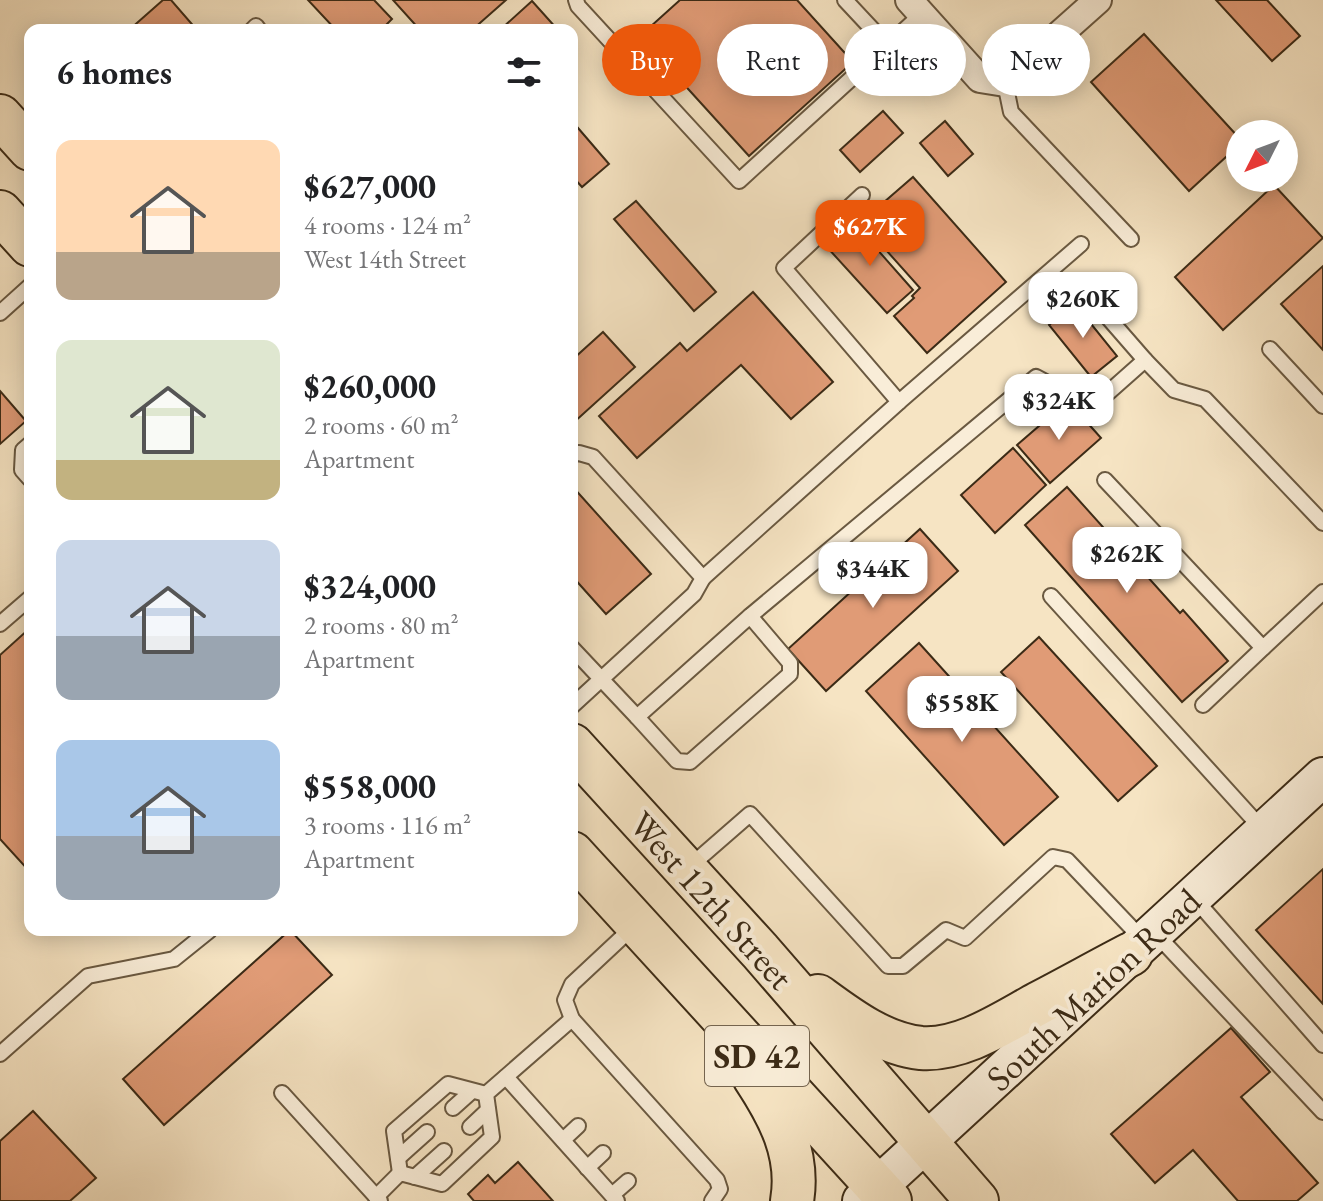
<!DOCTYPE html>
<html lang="en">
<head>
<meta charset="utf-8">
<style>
  :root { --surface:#fff; --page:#f6f6f6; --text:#202124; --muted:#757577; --accent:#ea580c }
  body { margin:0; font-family:"EB Garamond",serif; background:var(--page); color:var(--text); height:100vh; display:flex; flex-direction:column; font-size:30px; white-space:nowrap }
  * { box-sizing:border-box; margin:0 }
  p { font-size:26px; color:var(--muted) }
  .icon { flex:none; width:44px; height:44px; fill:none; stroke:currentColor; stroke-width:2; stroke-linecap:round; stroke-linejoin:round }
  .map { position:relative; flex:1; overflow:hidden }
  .drawer { position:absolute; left:24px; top:24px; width:554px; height:912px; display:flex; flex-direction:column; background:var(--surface); border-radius:16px; box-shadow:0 4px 20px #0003 }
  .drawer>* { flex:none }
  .guide { position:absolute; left:602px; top:24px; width:600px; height:72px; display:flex; gap:16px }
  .needle { width:52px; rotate:228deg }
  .fabs { position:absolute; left:1226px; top:120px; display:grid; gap:16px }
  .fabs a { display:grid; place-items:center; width:72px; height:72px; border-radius:50%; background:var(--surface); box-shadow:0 4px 20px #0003; font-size:40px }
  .price { position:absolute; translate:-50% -68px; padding:0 18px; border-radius:16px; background:#fff; color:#222; font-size:26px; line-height:52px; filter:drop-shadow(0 2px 4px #0008) }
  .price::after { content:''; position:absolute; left:50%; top:48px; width:24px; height:18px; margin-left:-12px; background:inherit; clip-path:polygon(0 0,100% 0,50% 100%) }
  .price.on { background:var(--accent); color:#fff }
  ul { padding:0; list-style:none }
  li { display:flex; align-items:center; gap:24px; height:200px; padding:0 32px }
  li span { display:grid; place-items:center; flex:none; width:224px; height:160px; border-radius:16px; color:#555 }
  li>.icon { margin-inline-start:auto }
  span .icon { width:96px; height:96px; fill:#fffc; stroke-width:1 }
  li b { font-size:34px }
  h2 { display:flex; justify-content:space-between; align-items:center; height:96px; padding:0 32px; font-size:34px }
  .pill { padding:0 28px; border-radius:36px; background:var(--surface); box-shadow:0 4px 20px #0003; font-size:28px; line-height:72px }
  .pill.on { background:var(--accent); color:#fff }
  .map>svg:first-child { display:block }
  .building { fill:#e09b76; stroke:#3c2b16; stroke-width:2 }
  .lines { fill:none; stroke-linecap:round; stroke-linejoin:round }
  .lane-casing { stroke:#6a5941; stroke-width:18 }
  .street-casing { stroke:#6a5941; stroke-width:30 }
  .secondary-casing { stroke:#3c2b16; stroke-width:42 }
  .primary-casing { stroke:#3c2b16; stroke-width:46 }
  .lane { stroke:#f9edd8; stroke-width:14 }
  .street { stroke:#f9edd8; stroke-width:26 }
  .secondary { stroke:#f9edd8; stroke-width:38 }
  .primary { stroke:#f6e4c3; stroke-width:42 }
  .labels { text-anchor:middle; stroke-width:8; stroke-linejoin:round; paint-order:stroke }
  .shield { fill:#f9edd8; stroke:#756550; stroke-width:2 }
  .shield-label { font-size:34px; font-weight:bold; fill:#3c2b16 }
  .street-label { font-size:36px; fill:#3c2b16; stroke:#f9edd8 }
</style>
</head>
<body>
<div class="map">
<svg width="1323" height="1201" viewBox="0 0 1323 1201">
  <rect width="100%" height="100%" fill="#f6e4c3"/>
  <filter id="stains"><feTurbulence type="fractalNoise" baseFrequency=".0025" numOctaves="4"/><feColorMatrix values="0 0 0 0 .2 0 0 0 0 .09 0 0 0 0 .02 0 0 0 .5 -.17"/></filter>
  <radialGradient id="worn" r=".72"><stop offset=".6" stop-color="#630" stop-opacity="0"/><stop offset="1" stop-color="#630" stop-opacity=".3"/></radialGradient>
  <g class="building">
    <polygon points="163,0 171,0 197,30 129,30"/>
    <polygon points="308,0 374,0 392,19 381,30 336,30"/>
    <polygon points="393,0 506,0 472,30 420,30"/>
    <polygon points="680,0 797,0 853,62 749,156 640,36"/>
    <polygon points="1216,0 1267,0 1300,36 1272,61"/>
    <polygon points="532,1 558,30 500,30"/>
    <polygon points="1144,34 1240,139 1240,144 1189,191 1091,82"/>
    <polygon points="883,111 903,133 860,172 840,150"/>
    <polygon points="572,121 609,164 582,187 572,176"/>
    <polygon points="945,121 973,154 948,176 920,143"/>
    <polygon points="913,177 1006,282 927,353 894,316 914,298 912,296 920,288 861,222"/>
    <polygon points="1274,185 1323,238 1223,330 1175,277"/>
    <polygon points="636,201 716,292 694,311 614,219"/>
    <polygon points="853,222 913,290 887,313 826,246"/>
    <polygon points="1323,266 1323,350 1281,304"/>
    <polygon points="753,292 833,382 791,419 741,365 637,458 599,416 680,343 687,351"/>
    <polygon points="1075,304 1117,356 1091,377 1049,325"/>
    <polygon points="603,332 635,367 572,424 572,360"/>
    <polygon points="0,391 26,421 0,444"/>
    <polygon points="1068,401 1101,438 1050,483 1017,445"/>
    <polygon points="1013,448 1046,485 995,533 961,495"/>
    <polygon points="572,486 651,574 606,614 572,576"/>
    <polygon points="1067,487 1180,613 1183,610 1228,661 1182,702 1025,525"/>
    <polygon points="920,529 958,571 826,691 788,649"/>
    <polygon points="30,628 30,872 0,839 0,655"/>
    <polygon points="1039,637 1157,766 1118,801 1001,672"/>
    <polygon points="919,643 1058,797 1004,845 866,691"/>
    <polygon points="1323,869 1323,1004 1256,930"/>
    <polygon points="290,930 332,975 164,1125 123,1079"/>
    <polygon points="1231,1028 1270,1072 1241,1097 1318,1183 1297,1201 1238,1201 1193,1150 1155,1183 1111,1134"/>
    <polygon points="33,1111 96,1178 70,1201 0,1201 0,1141"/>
    <polygon points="518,1162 553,1201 474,1201 468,1194 488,1175 495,1183"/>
  </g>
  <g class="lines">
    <defs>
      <g id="lane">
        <polyline points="576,0 578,6 739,181 922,14"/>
        <polyline points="845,0 888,46"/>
        <polyline points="252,30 256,26 259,30"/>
        <polyline points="1005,83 1011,112 1131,239"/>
        <polyline points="1084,290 1145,360"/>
        <polyline points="0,313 30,286"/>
        <polyline points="1270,349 1323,406"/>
        <polyline points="899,402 1081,244"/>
        <polyline points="30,444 23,450 22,470 30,479"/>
        <polyline points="572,454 579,453 593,457 703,578 694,594 572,706"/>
        <polyline points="1105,480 1263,648 1323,592"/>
        <polyline points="703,578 899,402 784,268 862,195"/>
        <polyline points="1051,596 1264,831"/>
        <polyline points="0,624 30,598"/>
        <polyline points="572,648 637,717 750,616 1036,377 1092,407 1145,360 1174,390 1205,399 1323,523"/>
        <polyline points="1203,705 1263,648"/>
        <polyline points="637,717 677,761 690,762 790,674 790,663 750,616"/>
        <polyline points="688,868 750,814 888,966 903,966 946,930 965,938 1053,857 1067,860 1144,941"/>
        <polyline points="1194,898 1323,1045"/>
        <polyline points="633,927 572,984 565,1000 572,1019 717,1180 720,1189 712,1201"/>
        <polyline points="1155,933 1323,1112"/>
        <polyline points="0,1054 88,976 174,959 210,930"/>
        <polyline points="506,1077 617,1201"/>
        <polyline points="282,1093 380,1201"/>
        <polyline points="453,1108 472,1091"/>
        <polyline points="470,1127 488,1110"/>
        <polyline points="563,1140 578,1126"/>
        <polyline points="398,1158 427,1132"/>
        <polyline points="587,1168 603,1153"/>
        <polyline points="400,1173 394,1131 448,1084 486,1094"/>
        <polyline points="415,1177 444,1151"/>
        <polyline points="612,1195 628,1181"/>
        <polyline points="376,1197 400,1173 442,1184 492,1137 486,1094 572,1019"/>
      </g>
      <polyline id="street" points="909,0 980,79 1005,83 1098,0"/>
      <polyline id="secondary" points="862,1201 1323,777"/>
      <g id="primary">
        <polyline points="0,116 30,149"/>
        <polyline points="0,212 30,245"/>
        <polyline points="572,745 760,951 977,1201"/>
        <polyline points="572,853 890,1201"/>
        <path d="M818,996C848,1018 882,1044 921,1048C962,1051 1004,1022 1039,1003C1070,987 1100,970 1131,954"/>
        <path d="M754,1077C779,1115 800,1154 792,1201"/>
      </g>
    </defs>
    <use href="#lane" class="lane-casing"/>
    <use href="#street" class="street-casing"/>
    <use href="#secondary" class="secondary-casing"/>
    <use href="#primary" class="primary-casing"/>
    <use href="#lane" class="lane"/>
    <use href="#street" class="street"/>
    <use href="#secondary" class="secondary"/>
    <use href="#primary" class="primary"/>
  </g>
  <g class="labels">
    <rect class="shield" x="705" y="1026" width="104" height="60" rx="6"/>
    <g class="shield-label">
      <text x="757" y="1068">SD 42</text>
    </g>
    <g class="street-label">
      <text transform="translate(712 900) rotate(48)" y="13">West 12th Street</text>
      <text transform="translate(1093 989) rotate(-43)" y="13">South Marion Road</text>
    </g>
  </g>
  <rect width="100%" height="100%" filter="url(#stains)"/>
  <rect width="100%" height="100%" fill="url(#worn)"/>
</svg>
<div class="fabs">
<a><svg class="needle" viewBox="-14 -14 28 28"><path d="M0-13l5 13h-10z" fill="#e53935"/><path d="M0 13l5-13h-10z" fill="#757577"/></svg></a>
</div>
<b class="price on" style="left:870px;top:268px">$627K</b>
<b class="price" style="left:1083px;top:340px">$260K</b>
<b class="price" style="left:1059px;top:442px">$324K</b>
<b class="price" style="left:1127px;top:595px">$262K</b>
<b class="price" style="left:873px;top:610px">$344K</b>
<b class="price" style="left:962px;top:744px">$558K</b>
<div class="guide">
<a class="pill on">Buy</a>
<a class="pill">Rent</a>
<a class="pill">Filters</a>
<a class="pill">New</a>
</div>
<section class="drawer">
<h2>6 homes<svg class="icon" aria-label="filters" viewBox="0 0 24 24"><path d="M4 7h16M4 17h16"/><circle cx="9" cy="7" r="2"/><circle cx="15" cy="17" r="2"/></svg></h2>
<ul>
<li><span style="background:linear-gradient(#ffd9b3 70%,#b9a48a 0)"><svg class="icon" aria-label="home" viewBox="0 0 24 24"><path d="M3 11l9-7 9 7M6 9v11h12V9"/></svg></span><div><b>$627,000</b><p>4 rooms · 124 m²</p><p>West 14th Street</p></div></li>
<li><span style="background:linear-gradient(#dfe7d0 75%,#c2b280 0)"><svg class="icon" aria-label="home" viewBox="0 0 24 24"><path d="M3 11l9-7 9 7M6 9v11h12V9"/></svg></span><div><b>$260,000</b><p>2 rooms · 60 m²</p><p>Apartment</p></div></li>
<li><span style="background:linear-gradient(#c9d6e8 60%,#9aa5b1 0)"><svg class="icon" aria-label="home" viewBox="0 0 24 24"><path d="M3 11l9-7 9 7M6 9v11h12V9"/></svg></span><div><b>$324,000</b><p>2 rooms · 80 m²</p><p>Apartment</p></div></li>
<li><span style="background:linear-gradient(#a9c7e8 60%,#9aa5b1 0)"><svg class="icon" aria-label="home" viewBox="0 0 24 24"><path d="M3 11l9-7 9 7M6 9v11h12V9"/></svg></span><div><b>$558,000</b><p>3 rooms · 116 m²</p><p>Apartment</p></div></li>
</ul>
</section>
</div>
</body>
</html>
